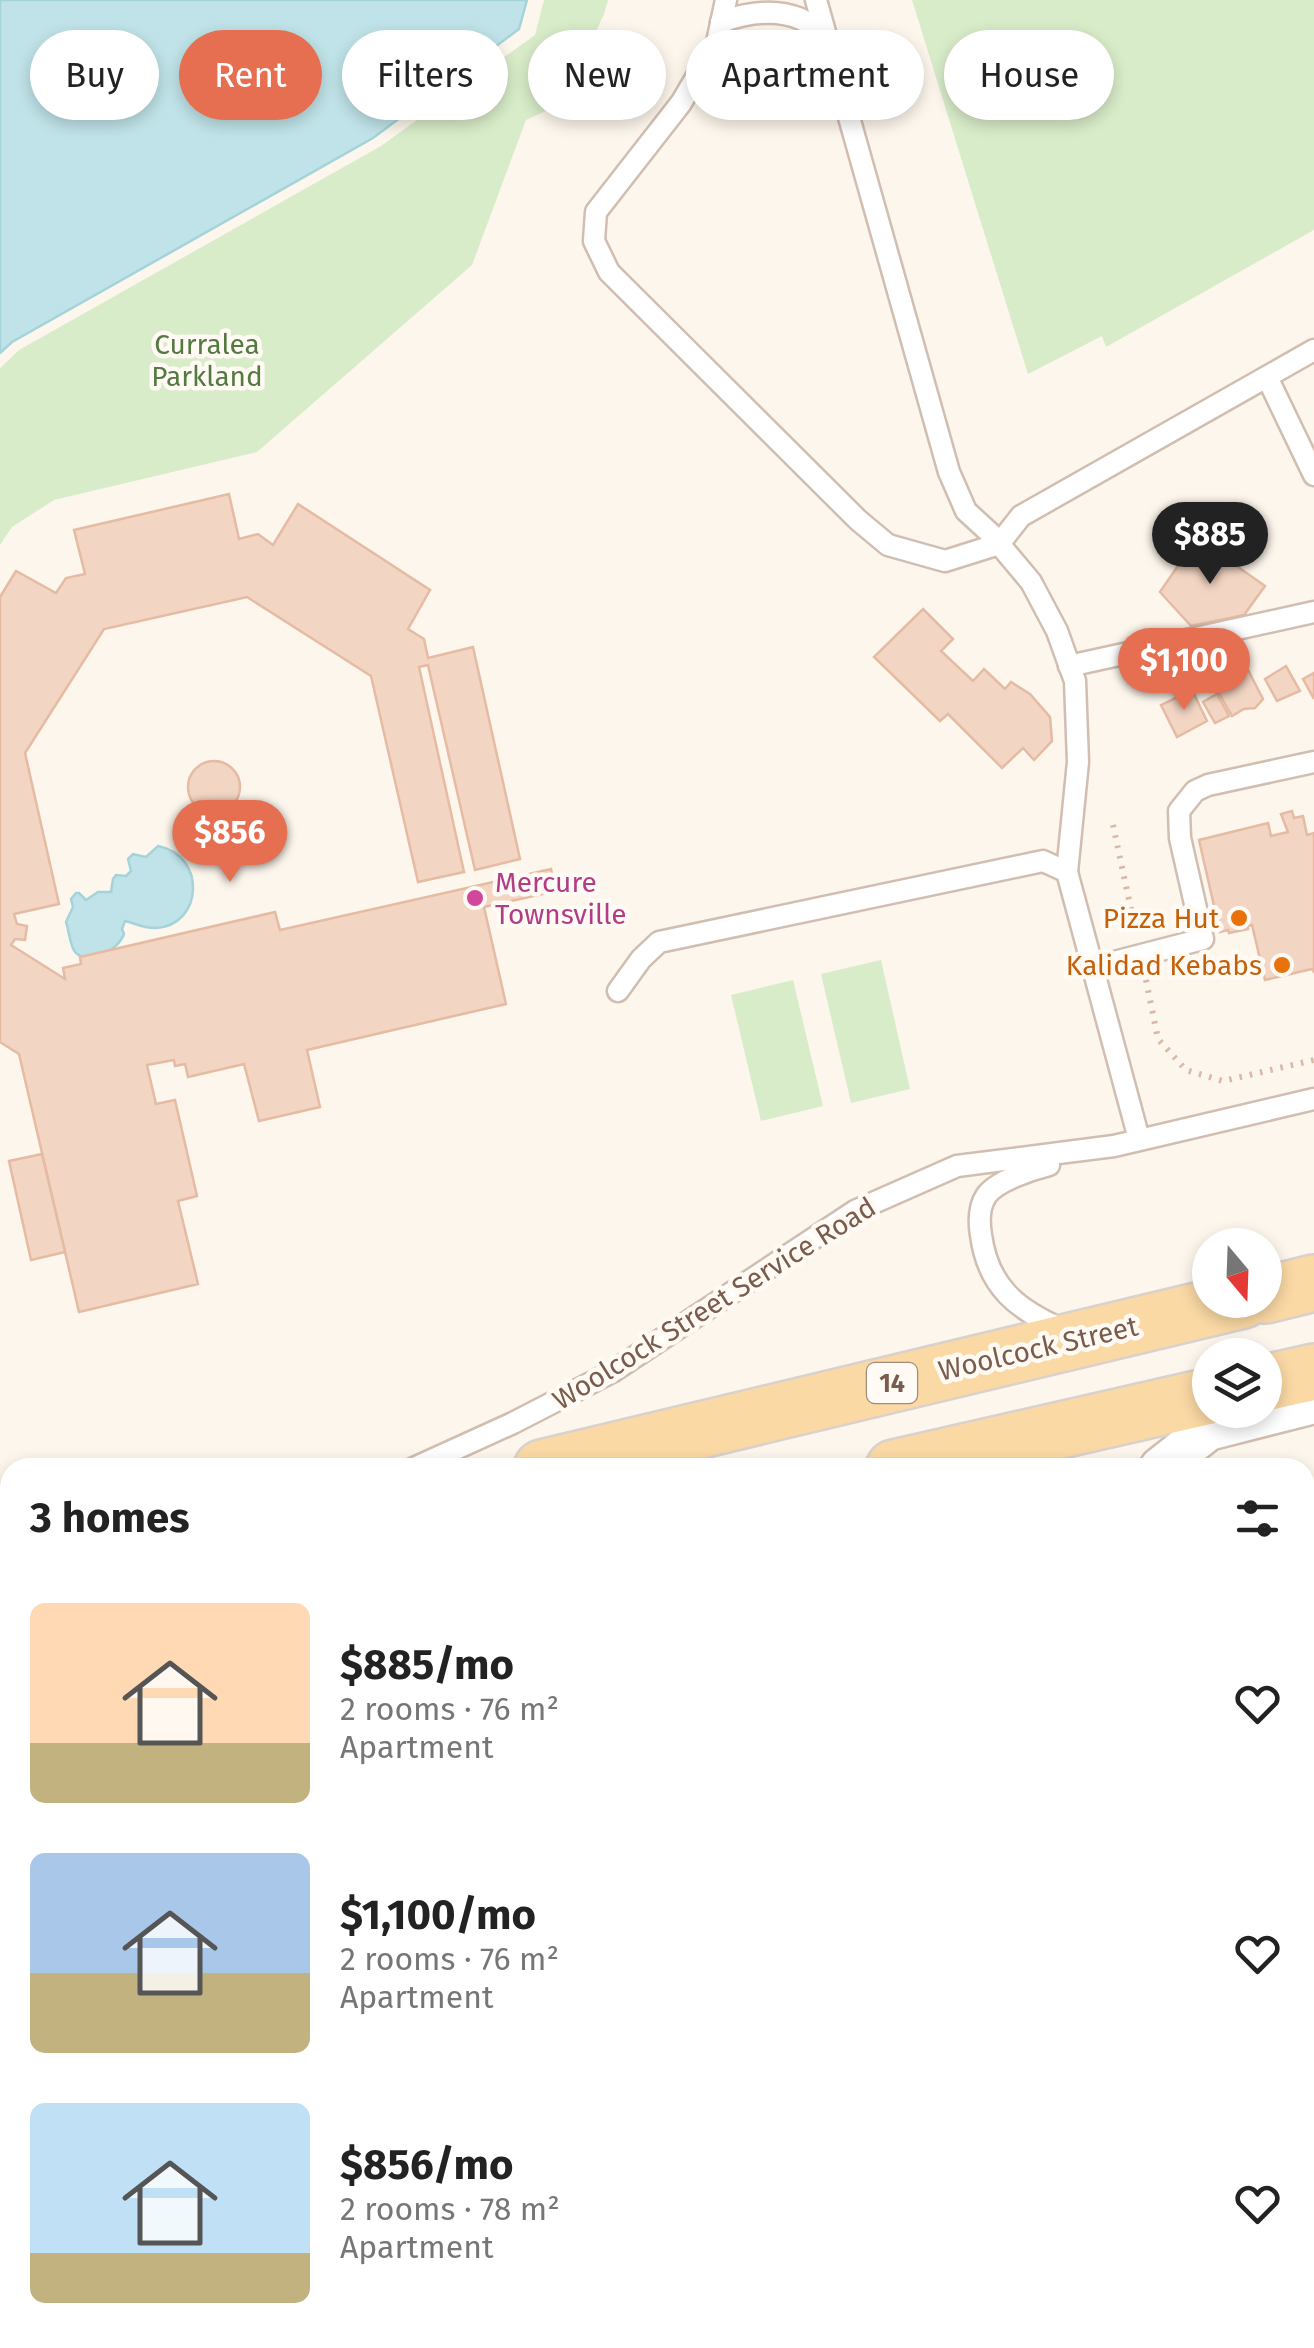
<!DOCTYPE html>
<html lang="en">
<head>
<meta charset="utf-8">
<style>
  :root { --surface:#fff; --page:#f2f2f2; --text:#222; --muted:#767676; --accent:#e76f51 }
  body { margin:0; font-family:"Fira Sans",sans-serif; background:var(--page); color:var(--text); height:100vh; display:flex; flex-direction:column; font-size:38px; white-space:nowrap }
  * { box-sizing:border-box; margin:0 }
  p { font-size:32px; color:var(--muted) }
  .icon { flex:none; width:55px; height:55px; fill:none; stroke:currentColor; stroke-width:2; stroke-linecap:round; stroke-linejoin:round }
  .map { position:relative; flex:1; overflow:hidden }
  .panel { position:absolute; left:0px; top:1458px; width:1315px; height:892px; display:flex; flex-direction:column; background:var(--surface); border-radius:30px 30px 0 0; box-shadow:0 5px 15px #0003 }
  .panel>* { flex:none }
  .guide { position:absolute; left:30px; top:30px; width:1255px; height:90px; display:flex; gap:20px }
  .needle { width:65px; rotate:161deg }
  .controls { position:absolute; left:1192px; top:1228px; display:grid; gap:20px }
  .controls a { display:grid; place-items:center; width:90px; height:90px; border-radius:50%; background:var(--surface); box-shadow:0 5px 15px #0003; font-size:50px }
  .price { position:absolute; translate:-50% -85px; padding:0 22px; border-radius:35px; background:var(--accent); color:#fff; font-size:32px; line-height:65px; filter:drop-shadow(0 2px 5px #0008) }
  .price::after { content:''; position:absolute; left:50%; top:60px; width:30px; height:22px; margin-left:-15px; background:inherit; clip-path:polygon(0 0,100% 0,50% 100%) }
  .price.on { background:#222; color:#fff }
  ul { padding:0; list-style:none }
  li { display:flex; align-items:center; gap:30px; height:250px; padding:0 30px }
  li span { display:grid; place-items:center; flex:none; width:280px; height:200px; border-radius:15px; color:#555 }
  li>.icon { margin-inline-start:auto }
  span .icon { width:120px; height:120px; fill:#fffc; stroke-width:1 }
  li b { font-size:42px }
  h2 { display:flex; justify-content:space-between; align-items:center; height:120px; padding:0 30px; font-size:42px }
  .chip { padding:0 35px; border-radius:45px; background:var(--surface); box-shadow:0 5px 15px #0003; font-size:35px; line-height:90px }
  .chip.on { background:var(--accent); color:#fff }
  .map>svg:first-child { display:block }
  .green { fill:#d8ecc9 }
  .water { fill:#bfe3e8; stroke:#a5d3da; stroke-width:2.5 }
  .building { fill:#f3d5c3; stroke:#e6bba3; stroke-width:2.5 }
  .lines { fill:none; stroke-linecap:round; stroke-linejoin:round }
  .service-casing { stroke:#d1beb0; stroke-width:25 }
  .minor-casing { stroke:#d1beb0; stroke-width:45 }
  .primary-casing { stroke:#dad1cd; stroke-width:60 }
  .path { stroke:#d9b8a5; stroke-width:6; stroke-dasharray:2.5 8; stroke-linecap:butt }
  .service { stroke:#fff; stroke-width:20 }
  .minor { stroke:#fff; stroke-width:40 }
  .primary { stroke:#fbd9a5; stroke-width:55 }
  .hotel-dot { fill:#d1479c; stroke:#fffaf3; stroke-width:4 }
  .food-dot { fill:#e8710a; stroke:#fffaf3; stroke-width:4 }
  .labels { text-anchor:middle; stroke-width:9; stroke-linejoin:round; paint-order:stroke }
  .shield { fill:#fffaf3; stroke:#a28b7f; stroke-width:2.5 }
  .shield-label { font-size:25px; font-weight:bold; fill:#7a5c4d }
  .park-label { font-size:28px; fill:#537a41; stroke:#fffaf3 }
  .hotel-label { font-size:28px; fill:#b23c85; stroke:#fffaf3; text-anchor:start }
  .food-label { font-size:28px; fill:#c56008; stroke:#fffaf3; text-anchor:end }
  .street-label { font-size:28px; fill:#7a5c4d; stroke:#fffaf3 }
</style>
</head>
<body>
<div class="map">
<svg width="1314" height="2348" viewBox="0 0 1314 2348">
  <rect width="100%" height="100%" fill="#fdf6ec"/>
  <g class="green">
    <polygon points="544,0 608,0 604,14 563,103 526,120 472,265 257,452 54,500 12,527 0,545 0,368 19,350 381,146 535,35"/>
    <polygon points="912,0 1314,0 1314,230 1106,347 1102,336 1028,374"/>
    <polygon points="881,960 910,1089 851,1103 821,974"/>
    <polygon points="793,980 823,1106 761,1121 731,995"/>
    <polygon points="1314,2079 1314,2175 1305,2189 1305,2081"/>
    <polygon points="1056,2340 1145,2340 1134,2348 1050,2348"/>
  </g>
  <g class="water">
    <polygon points="0,0 527,0 519,29 373,138 12,342 0,353"/>
    <path d="M158,846C207,856 203,925 156,928C145,929 134,923 125,921L122,929L124,934C119,949 91,966 76,953C70,948 69,930 66,922L73,907L71,899L76,893H79L86,900L98,892H111L113,879L116,875L126,876L131,871L128,859L133,854L146,857Z"/>
    <polygon points="1314,2192 1314,2348 1154,2348 1164,2340 1305,2340 1305,2207"/>
    <polygon points="156,2340 328,2340 343,2348 131,2348"/>
  </g>
  <g class="building">
    <polygon points="229,494 239,539 258,534 273,545 298,504 430,590 408,629 424,639 428,658 473,647 520,859 475,870 428,665 419,667 464,872 418,882 371,676 247,597 104,629 25,753 59,904 14,914 17,924 27,926 25,940 15,939 11,945 65,979 63,968 81,964 80,957 275,912 280,930 551,869 556,891 484,907 506,1004 307,1050 320,1107 259,1121 244,1064 188,1077 185,1064 175,1066 174,1060 147,1065 156,1104 175,1100 197,1196 178,1201 198,1284 79,1312 19,1054 0,1042 0,597 16,571 56,593 66,578 85,574 74,530"/>
    <polygon points="1197,538 1265,586 1244,615 1191,626 1160,592"/>
    <polygon points="923,609 953,639 941,651 973,681 984,669 1005,689 1011,682 1030,694 1050,717 1052,741 1034,760 1023,748 1002,768 948,714 940,721 874,657"/>
    <polygon points="1243,660 1263,699 1255,708 1244,709 1232,716 1215,686 1227,679 1222,670 1230,661"/>
    <polygon points="1286,666 1300,691 1277,701 1265,679"/>
    <polygon points="1314,673 1314,699 1303,679"/>
    <polygon points="1192,690 1207,721 1177,737 1161,705"/>
    <polygon points="1217,694 1229,716 1215,723 1203,702"/>
    <circle cx="214" cy="787" r="26"/>
    <polygon points="1292,811 1294,818 1303,816 1307,835 1314,833 1314,972 1312,969 1265,980 1252,925 1248,926 1248,929 1229,933 1228,930 1220,932 1199,840 1268,823 1271,836 1288,832 1281,814"/>
    <polygon points="42,1154 65,1252 31,1260 9,1161"/>
  </g>
  <g class="lines">
    <defs>
      <g id="service">
        <polyline points="726,0 717,42 681,103 596,212 594,241 609,272 858,520 888,545 945,561 999,544 1021,516 1314,350"/>
        <polyline points="816,0 949,472 966,511 990,533 1031,582 1057,631 1075,681 1078,762 1067,872"/>
        <path d="M721,22C746,13 775,8 801,19C810,23 818,34 826,40"/>
        <polyline points="1267,377 1314,475"/>
        <polyline points="1069,666 1314,612"/>
        <polyline points="1091,968 1203,939 1180,838 1179,811 1195,791 1208,785 1314,762"/>
        <polyline points="618,991 641,959 659,942 1043,861 1067,872 1139,1139"/>
        <path d="M1049,1165C1033,1169 996,1181 986,1196C979,1207 979,1223 981,1235C988,1287 1017,1310 1064,1330"/>
        <polyline points="414,1468 513,1423 612,1372 855,1211 957,1166 1114,1146 1314,1099"/>
        <polyline points="809,2340 810,2348"/>
      </g>
      <g id="minor">
        <polyline points="1160,1468 1208,1430 1314,1403"/>
        <polyline points="1305,1773 1314,1771"/>
        <polyline points="0,2084 10,2082"/>
      </g>
      <g id="primary">
        <polyline points="1265,1295 1314,1283"/>
        <polyline points="1265,1383 1314,1372"/>
        <polyline points="542,1468 1243,1300"/>
        <polyline points="894,1468 1210,1396"/>
        <polyline points="0,1610 10,1607"/>
        <polyline points="0,1693 10,1691"/>
      </g>
    </defs>
    <use href="#service" class="service-casing"/>
    <use href="#minor" class="minor-casing"/>
    <use href="#primary" class="primary-casing"/>
    <g class="path">
      <polyline points="1113,825 1135,928"/>
      <polyline points="1146,980 1158,1039 1186,1070 1223,1081 1314,1060"/>
      <polyline points="1305,1480 1314,1477"/>
      <polyline points="0,1790 10,1786"/>
    </g>
    <use href="#service" class="service"/>
    <use href="#minor" class="minor"/>
    <use href="#primary" class="primary"/>
  </g>
  <circle class="hotel-dot" cx="475" cy="898" r="10"/>
  <g class="food-dot">
    <circle cx="1239" cy="918" r="10"/>
    <circle cx="1282" cy="965" r="10"/>
  </g>
  <g class="labels">
    <rect class="shield" x="867" y="1363" width="50" height="40" rx="8"/>
    <g class="shield-label">
      <text x="892" y="1392">14</text>
    </g>
    <g class="park-label">
      <text x="207" y="354">Curralea<tspan x="207" dy="32">Parkland</tspan></text>
    </g>
    <g class="hotel-label">
      <text x="495" y="892">Mercure<tspan x="495" dy="32">Townsville</tspan></text>
    </g>
    <g class="food-label">
      <text x="1219" y="928">Pizza Hut</text>
      <text x="1262" y="975">Kalidad Kebabs</text>
    </g>
    <g class="street-label">
      <text transform="translate(714 1303) rotate(-32)" y="10">Woolcock Street Service Road</text>
      <text transform="translate(1038 1348) rotate(-13)" y="10">Woolcock Street</text>
    </g>
  </g>
</svg>
<div class="controls">
<a><svg class="needle" viewBox="-14 -14 28 28"><path d="M0-13l5 13h-10z" fill="#e53935"/><path d="M0 13l5-13h-10z" fill="#767676"/></svg></a>
<a><svg class="icon" aria-label="layers" viewBox="0 0 24 24"><path d="M12 4l9 5-9 5-9-5zM3 14l9 5 9-5"/></svg></a>
</div>
<b class="price on" style="left:1210px;top:587px">$885</b>
<b class="price" style="left:1184px;top:713px">$1,100</b>
<b class="price" style="left:230px;top:885px">$856</b>
<div class="guide">
<a class="chip">Buy</a>
<a class="chip on">Rent</a>
<a class="chip">Filters</a>
<a class="chip">New</a>
<a class="chip">Apartment</a>
<a class="chip">House</a>
</div>
<section class="panel">
<h2>3 homes<svg class="icon" aria-label="filters" viewBox="0 0 24 24"><path d="M4 7h16M4 17h16"/><circle cx="9" cy="7" r="2"/><circle cx="15" cy="17" r="2"/></svg></h2>
<ul>
<li><span style="background:linear-gradient(#ffd9b3 70%,#c2b280 0)"><svg class="icon" aria-label="home" viewBox="0 0 24 24"><path d="M3 11l9-7 9 7M6 9v11h12V9"/></svg></span><div><b>$885/mo</b><p>2 rooms · 76 m²</p><p>Apartment</p></div><svg class="icon" aria-label="heart" viewBox="0 0 24 24"><path d="M12 20l-8-8c-3-5 5-10 8-4 3-6 11-1 8 4z"/></svg></li>
<li><span style="background:linear-gradient(#a9c7e8 60%,#c2b280 0)"><svg class="icon" aria-label="home" viewBox="0 0 24 24"><path d="M3 11l9-7 9 7M6 9v11h12V9"/></svg></span><div><b>$1,100/mo</b><p>2 rooms · 76 m²</p><p>Apartment</p></div><svg class="icon" aria-label="heart" viewBox="0 0 24 24"><path d="M12 20l-8-8c-3-5 5-10 8-4 3-6 11-1 8 4z"/></svg></li>
<li><span style="background:linear-gradient(#bfe0f5 75%,#c2b280 0)"><svg class="icon" aria-label="home" viewBox="0 0 24 24"><path d="M3 11l9-7 9 7M6 9v11h12V9"/></svg></span><div><b>$856/mo</b><p>2 rooms · 78 m²</p><p>Apartment</p></div><svg class="icon" aria-label="heart" viewBox="0 0 24 24"><path d="M12 20l-8-8c-3-5 5-10 8-4 3-6 11-1 8 4z"/></svg></li>
</ul>
</section>
</div>
</body>
</html>
